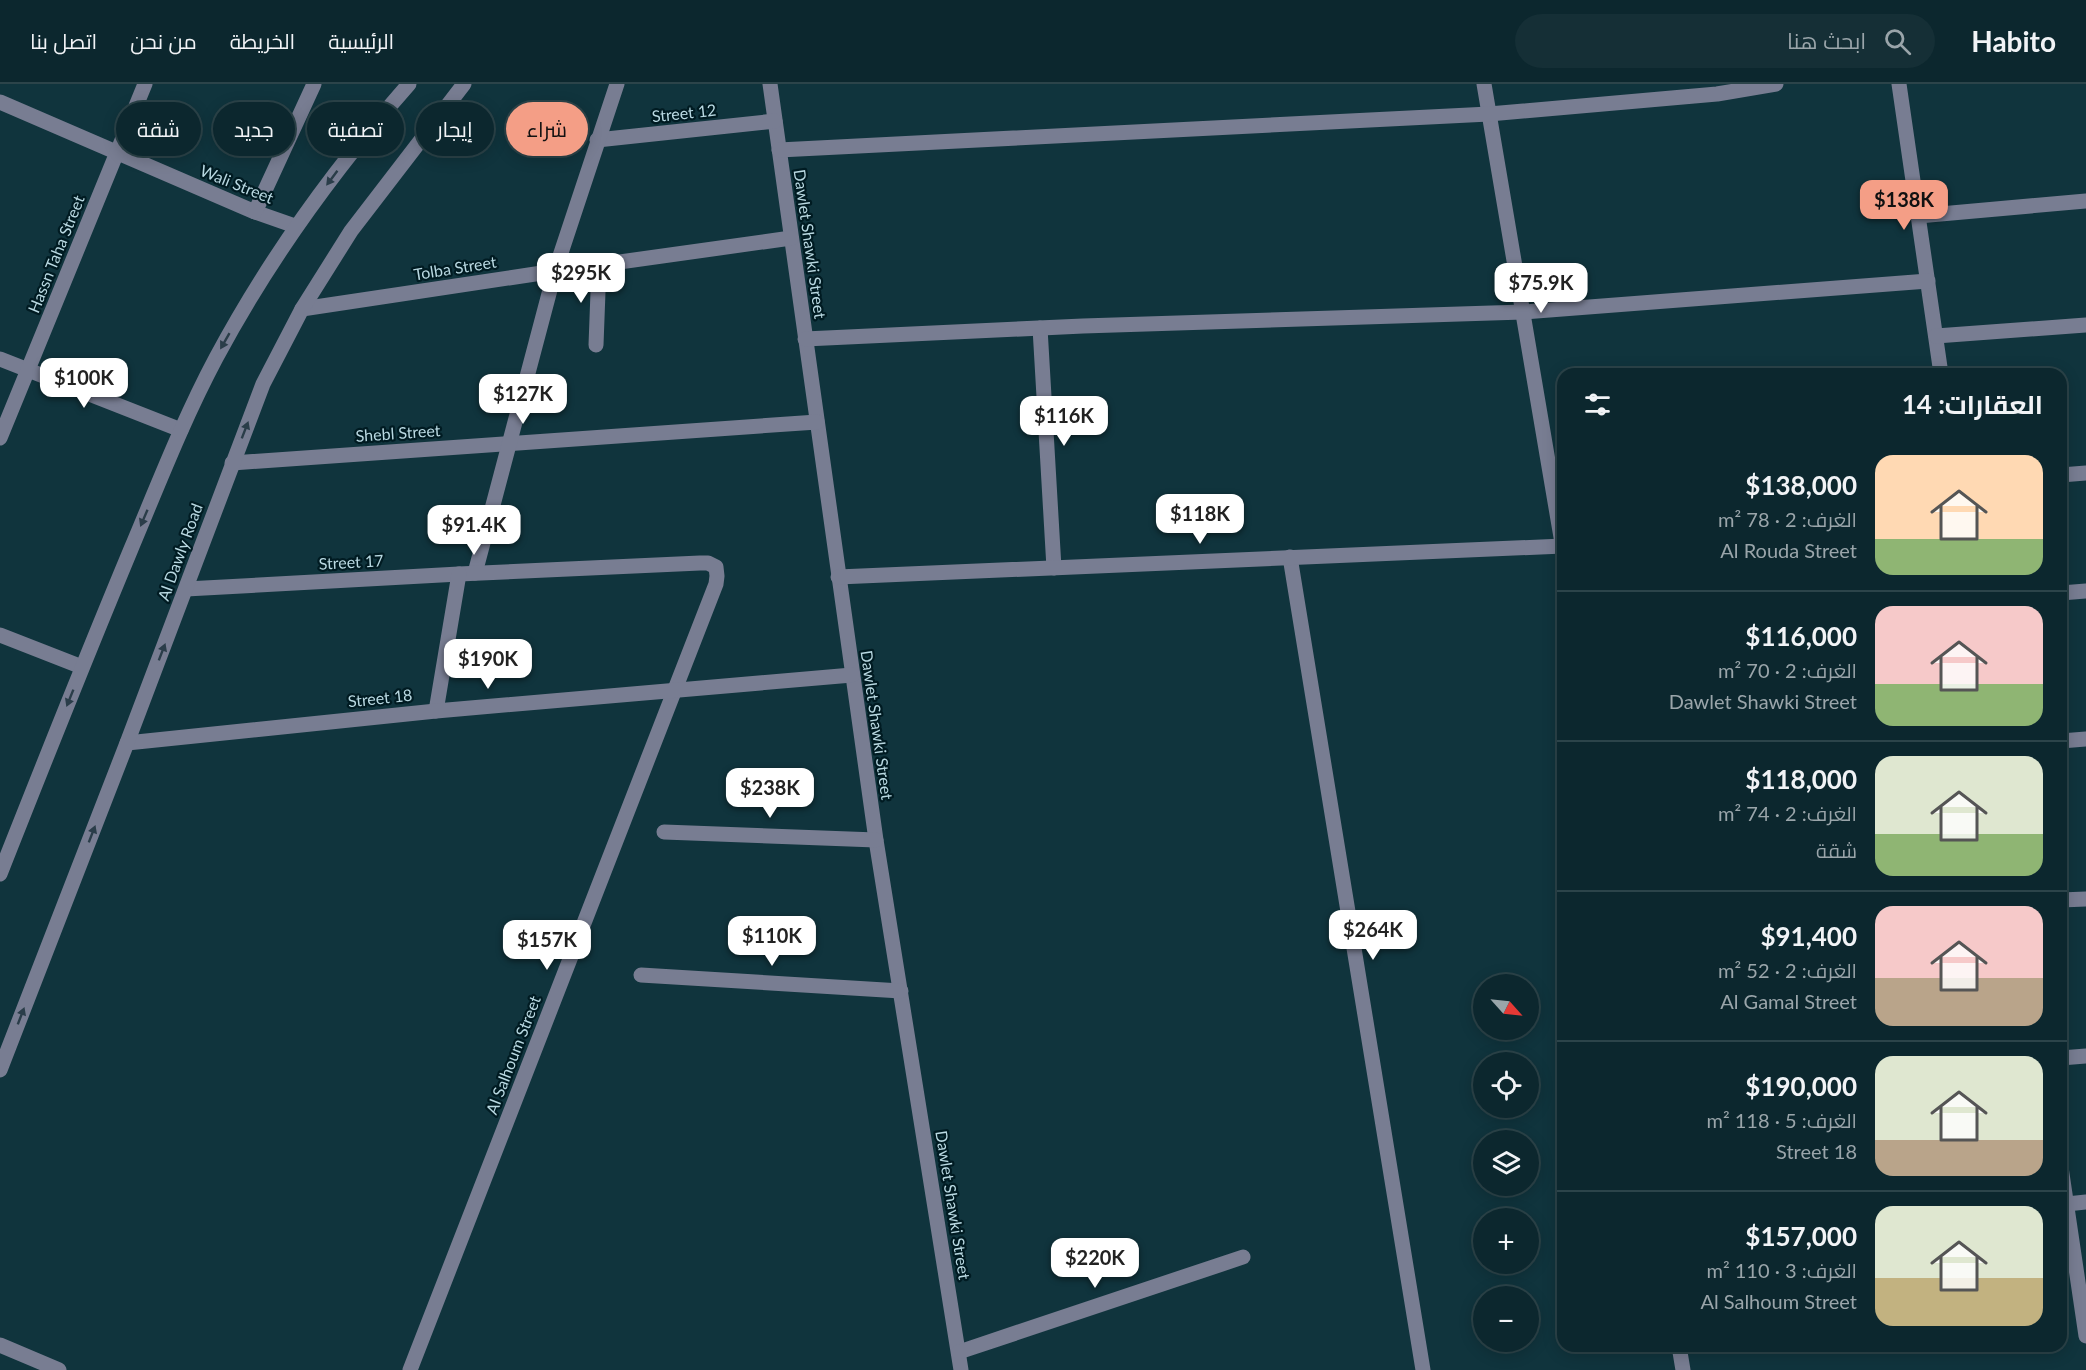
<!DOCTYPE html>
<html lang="ar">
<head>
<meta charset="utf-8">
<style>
  :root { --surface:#0c272e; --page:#152f36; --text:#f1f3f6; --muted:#9aa5aa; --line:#2c444a; --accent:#f49e86 }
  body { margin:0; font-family:Lato,Cairo,sans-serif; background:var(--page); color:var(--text); direction:rtl; height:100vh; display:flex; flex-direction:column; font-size:22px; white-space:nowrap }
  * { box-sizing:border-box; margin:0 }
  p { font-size:20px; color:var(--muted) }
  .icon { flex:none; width:33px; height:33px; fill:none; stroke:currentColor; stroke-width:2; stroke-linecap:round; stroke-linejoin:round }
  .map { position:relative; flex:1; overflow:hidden; direction:ltr }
  .side { position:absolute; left:1557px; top:284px; width:510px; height:984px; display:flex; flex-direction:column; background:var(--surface); border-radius:18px; box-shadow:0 3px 15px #0003,0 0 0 2px var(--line); direction:rtl }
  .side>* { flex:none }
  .guide { position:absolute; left:18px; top:18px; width:570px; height:54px; direction:rtl; display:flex; gap:12px }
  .needle { width:39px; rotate:117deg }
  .fabs { position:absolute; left:1473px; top:890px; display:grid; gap:12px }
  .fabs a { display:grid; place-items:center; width:66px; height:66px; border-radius:50%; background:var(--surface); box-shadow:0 3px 15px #0003,0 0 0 2px var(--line); font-size:30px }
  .price { position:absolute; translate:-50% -51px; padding:0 14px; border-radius:12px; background:#fff; color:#222; font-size:20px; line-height:39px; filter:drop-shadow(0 2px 3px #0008) }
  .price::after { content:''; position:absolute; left:50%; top:36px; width:18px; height:14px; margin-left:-9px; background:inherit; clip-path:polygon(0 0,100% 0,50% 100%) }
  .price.current { background:var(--accent); color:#111 }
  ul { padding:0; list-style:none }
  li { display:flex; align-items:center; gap:18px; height:150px; padding:0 24px }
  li+li { border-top:2px solid var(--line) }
  li span { display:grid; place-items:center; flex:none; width:168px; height:120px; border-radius:18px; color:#555 }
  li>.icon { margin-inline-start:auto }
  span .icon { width:72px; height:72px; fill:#fffc; stroke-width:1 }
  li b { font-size:26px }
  h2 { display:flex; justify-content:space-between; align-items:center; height:72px; padding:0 24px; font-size:26px }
  .tag { padding:0 21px; border-radius:27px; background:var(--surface); box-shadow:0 3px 15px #0003,0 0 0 2px var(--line); font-size:21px; line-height:54px }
  .tag.current { background:var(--accent); color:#111 }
  header { display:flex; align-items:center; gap:36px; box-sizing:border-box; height:84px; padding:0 30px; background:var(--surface); border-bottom:2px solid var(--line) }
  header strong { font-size:28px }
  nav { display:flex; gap:33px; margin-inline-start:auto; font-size:21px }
  .search { width:420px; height:54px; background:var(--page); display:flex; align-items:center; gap:15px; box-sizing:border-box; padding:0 21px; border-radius:33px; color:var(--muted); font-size:22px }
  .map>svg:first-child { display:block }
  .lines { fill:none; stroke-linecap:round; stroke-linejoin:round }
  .minor { stroke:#787d92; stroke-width:15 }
  .oneway { fill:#2a3d49 }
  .labels { text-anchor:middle; stroke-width:4.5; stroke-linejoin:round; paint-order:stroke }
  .street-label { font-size:16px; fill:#b9d9e2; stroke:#001b22 }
</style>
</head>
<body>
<header>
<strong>Habito</strong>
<div class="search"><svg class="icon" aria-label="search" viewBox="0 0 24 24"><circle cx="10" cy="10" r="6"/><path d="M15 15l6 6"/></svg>ابحث هنا</div>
<nav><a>الرئيسية</a><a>الخريطة</a><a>من نحن</a><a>اتصل بنا</a></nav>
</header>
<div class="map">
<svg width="2086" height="1286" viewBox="0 0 2086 1286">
  <rect width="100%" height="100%" fill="#10343d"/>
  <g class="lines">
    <g class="minor">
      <polyline points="770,0 876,756 961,1286"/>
      <polyline points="1484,0 1563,465"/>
      <polyline points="1899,0 1941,290"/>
      <polyline points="0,18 255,128 295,142"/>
      <polyline points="597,56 775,37"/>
      <polyline points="779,66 1489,30 1717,10 1776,0"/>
      <polyline points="255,128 314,0"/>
      <polyline points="1918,132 2086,117"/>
      <polyline points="302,225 555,187 791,154"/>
      <polyline points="1040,244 1054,484"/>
      <polyline points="1936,252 2086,241"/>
      <polyline points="805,255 1083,242 1523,228 1928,197"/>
      <polyline points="596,261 599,181"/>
      <polyline points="0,275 181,346"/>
      <polyline points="0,354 145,0"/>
      <polyline points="232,379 817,338"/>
      <polyline points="2061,391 2086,389"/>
      <polyline points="1290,473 1423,1286"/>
      <polyline points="475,489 555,187 617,0"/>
      <polyline points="838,493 1563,462"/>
      <polyline points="186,505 459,490 700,479 708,479 716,483 717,492 716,500 410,1286"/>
      <polyline points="2061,509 2086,507"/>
      <polyline points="0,551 82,583"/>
      <polyline points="436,627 459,490"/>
      <polyline points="2061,657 2086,655"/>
      <polyline points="127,659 436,627 852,591"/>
      <polyline points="664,748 876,756"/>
      <path d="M0,790C43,681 86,573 131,465C158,401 183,336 216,274C269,175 334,85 409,0"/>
      <polyline points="2061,816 2086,815"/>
      <polyline points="641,891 901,907"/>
      <polyline points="2061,974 2086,972"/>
      <polyline points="0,986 127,659 263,300 302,225 351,147 464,0"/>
      <polyline points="2061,1083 2086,1252"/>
      <polyline points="2067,1120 2086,1118"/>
      <polyline points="0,1261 59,1286"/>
      <polyline points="1679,1262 1683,1286"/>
      <polyline points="959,1268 1243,1173"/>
    </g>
  </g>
  <defs><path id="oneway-solid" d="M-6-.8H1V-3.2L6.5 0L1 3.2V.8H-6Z" transform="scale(1.5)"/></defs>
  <g class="oneway">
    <use href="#oneway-solid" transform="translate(332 94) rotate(127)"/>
    <use href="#oneway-solid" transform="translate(225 257) rotate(120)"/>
    <use href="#oneway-solid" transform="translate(245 346) rotate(-69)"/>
    <use href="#oneway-solid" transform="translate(144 434) rotate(113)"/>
    <use href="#oneway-solid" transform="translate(162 568) rotate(-69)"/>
    <use href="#oneway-solid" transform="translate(70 614) rotate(112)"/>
    <use href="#oneway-solid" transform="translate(92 750) rotate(-69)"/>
    <use href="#oneway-solid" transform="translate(21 932) rotate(-69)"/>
  </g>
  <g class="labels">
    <g class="street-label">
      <text transform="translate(684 29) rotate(-6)" y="6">Street 12</text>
      <text transform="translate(237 100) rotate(22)" y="6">Wali Street</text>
      <text transform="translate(810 160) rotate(82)" y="6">Dawlet Shawki Street</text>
      <text transform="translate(56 170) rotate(-68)" y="6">Hassn Taha Street</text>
      <text transform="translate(455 184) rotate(-9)" y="6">Tolba Street</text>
      <text transform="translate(398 349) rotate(-4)" y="6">Shebl Street</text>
      <text transform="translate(180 468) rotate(-70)" y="6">Al Dawly Road</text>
      <text transform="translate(351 478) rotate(-3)" y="6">Street 17</text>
      <text transform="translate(380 614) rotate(-6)" y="6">Street 18</text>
      <text transform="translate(877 641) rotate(82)" y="6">Dawlet Shawki Street</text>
      <text transform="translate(513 971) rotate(-69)" y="6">Al Salhoum Street</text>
      <text transform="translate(953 1121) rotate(81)" y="6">Dawlet Shawki Street</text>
    </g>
  </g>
</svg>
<div class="fabs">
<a><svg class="needle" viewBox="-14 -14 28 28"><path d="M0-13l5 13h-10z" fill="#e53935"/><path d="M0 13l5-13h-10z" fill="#9aa5aa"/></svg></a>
<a><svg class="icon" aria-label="locate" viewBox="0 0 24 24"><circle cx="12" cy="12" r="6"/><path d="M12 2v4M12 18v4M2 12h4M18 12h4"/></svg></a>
<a><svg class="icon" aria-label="layers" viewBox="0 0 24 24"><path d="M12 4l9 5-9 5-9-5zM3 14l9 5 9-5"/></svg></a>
<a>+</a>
<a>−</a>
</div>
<b class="price current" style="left:1904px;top:147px">$138K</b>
<b class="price" style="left:581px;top:220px">$295K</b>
<b class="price" style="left:1541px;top:230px">$75.9K</b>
<b class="price" style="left:84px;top:325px">$100K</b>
<b class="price" style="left:523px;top:341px">$127K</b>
<b class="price" style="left:1064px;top:363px">$116K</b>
<b class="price" style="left:1200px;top:461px">$118K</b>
<b class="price" style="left:474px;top:472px">$91.4K</b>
<b class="price" style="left:488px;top:606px">$190K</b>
<b class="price" style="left:770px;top:735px">$238K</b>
<b class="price" style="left:1373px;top:877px">$264K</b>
<b class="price" style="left:772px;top:883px">$110K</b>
<b class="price" style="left:547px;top:887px">$157K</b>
<b class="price" style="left:1095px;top:1205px">$220K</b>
<div class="guide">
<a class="tag current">شراء</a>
<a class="tag">إيجار</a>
<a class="tag">تصفية</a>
<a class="tag">جديد</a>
<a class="tag">شقة</a>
</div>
<section class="side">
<h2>العقارات: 14<svg class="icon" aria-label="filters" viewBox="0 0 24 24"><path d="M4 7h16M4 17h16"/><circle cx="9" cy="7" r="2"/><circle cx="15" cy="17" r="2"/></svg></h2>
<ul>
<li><span style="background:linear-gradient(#ffd9b3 70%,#8fb573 0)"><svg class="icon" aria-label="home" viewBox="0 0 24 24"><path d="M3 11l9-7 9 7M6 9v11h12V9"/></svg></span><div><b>$138,000</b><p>الغرف: 2 · 78 m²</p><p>Al Rouda Street</p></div></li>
<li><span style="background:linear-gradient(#f6c9c9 65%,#8fb573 0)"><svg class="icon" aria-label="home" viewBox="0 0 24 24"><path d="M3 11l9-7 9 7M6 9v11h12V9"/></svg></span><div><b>$116,000</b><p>الغرف: 2 · 70 m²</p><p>Dawlet Shawki Street</p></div></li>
<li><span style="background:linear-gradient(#dfe7d0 65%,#8fb573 0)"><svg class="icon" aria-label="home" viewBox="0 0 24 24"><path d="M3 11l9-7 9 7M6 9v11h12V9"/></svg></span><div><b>$118,000</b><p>الغرف: 2 · 74 m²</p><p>شقة</p></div></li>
<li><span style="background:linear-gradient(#f6c9c9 60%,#b9a48a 0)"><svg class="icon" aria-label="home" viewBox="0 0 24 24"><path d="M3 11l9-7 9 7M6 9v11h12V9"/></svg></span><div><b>$91,400</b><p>الغرف: 2 · 52 m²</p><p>Al Gamal Street</p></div></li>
<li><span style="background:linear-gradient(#dfe7d0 70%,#b9a48a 0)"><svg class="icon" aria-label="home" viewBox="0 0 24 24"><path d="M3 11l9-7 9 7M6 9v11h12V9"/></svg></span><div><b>$190,000</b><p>الغرف: 5 · 118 m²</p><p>Street 18</p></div></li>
<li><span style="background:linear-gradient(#dfe7d0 60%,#c2b280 0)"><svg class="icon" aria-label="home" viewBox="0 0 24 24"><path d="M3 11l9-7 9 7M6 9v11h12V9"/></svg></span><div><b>$157,000</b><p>الغرف: 3 · 110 m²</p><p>Al Salhoum Street</p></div></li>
</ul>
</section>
</div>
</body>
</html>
